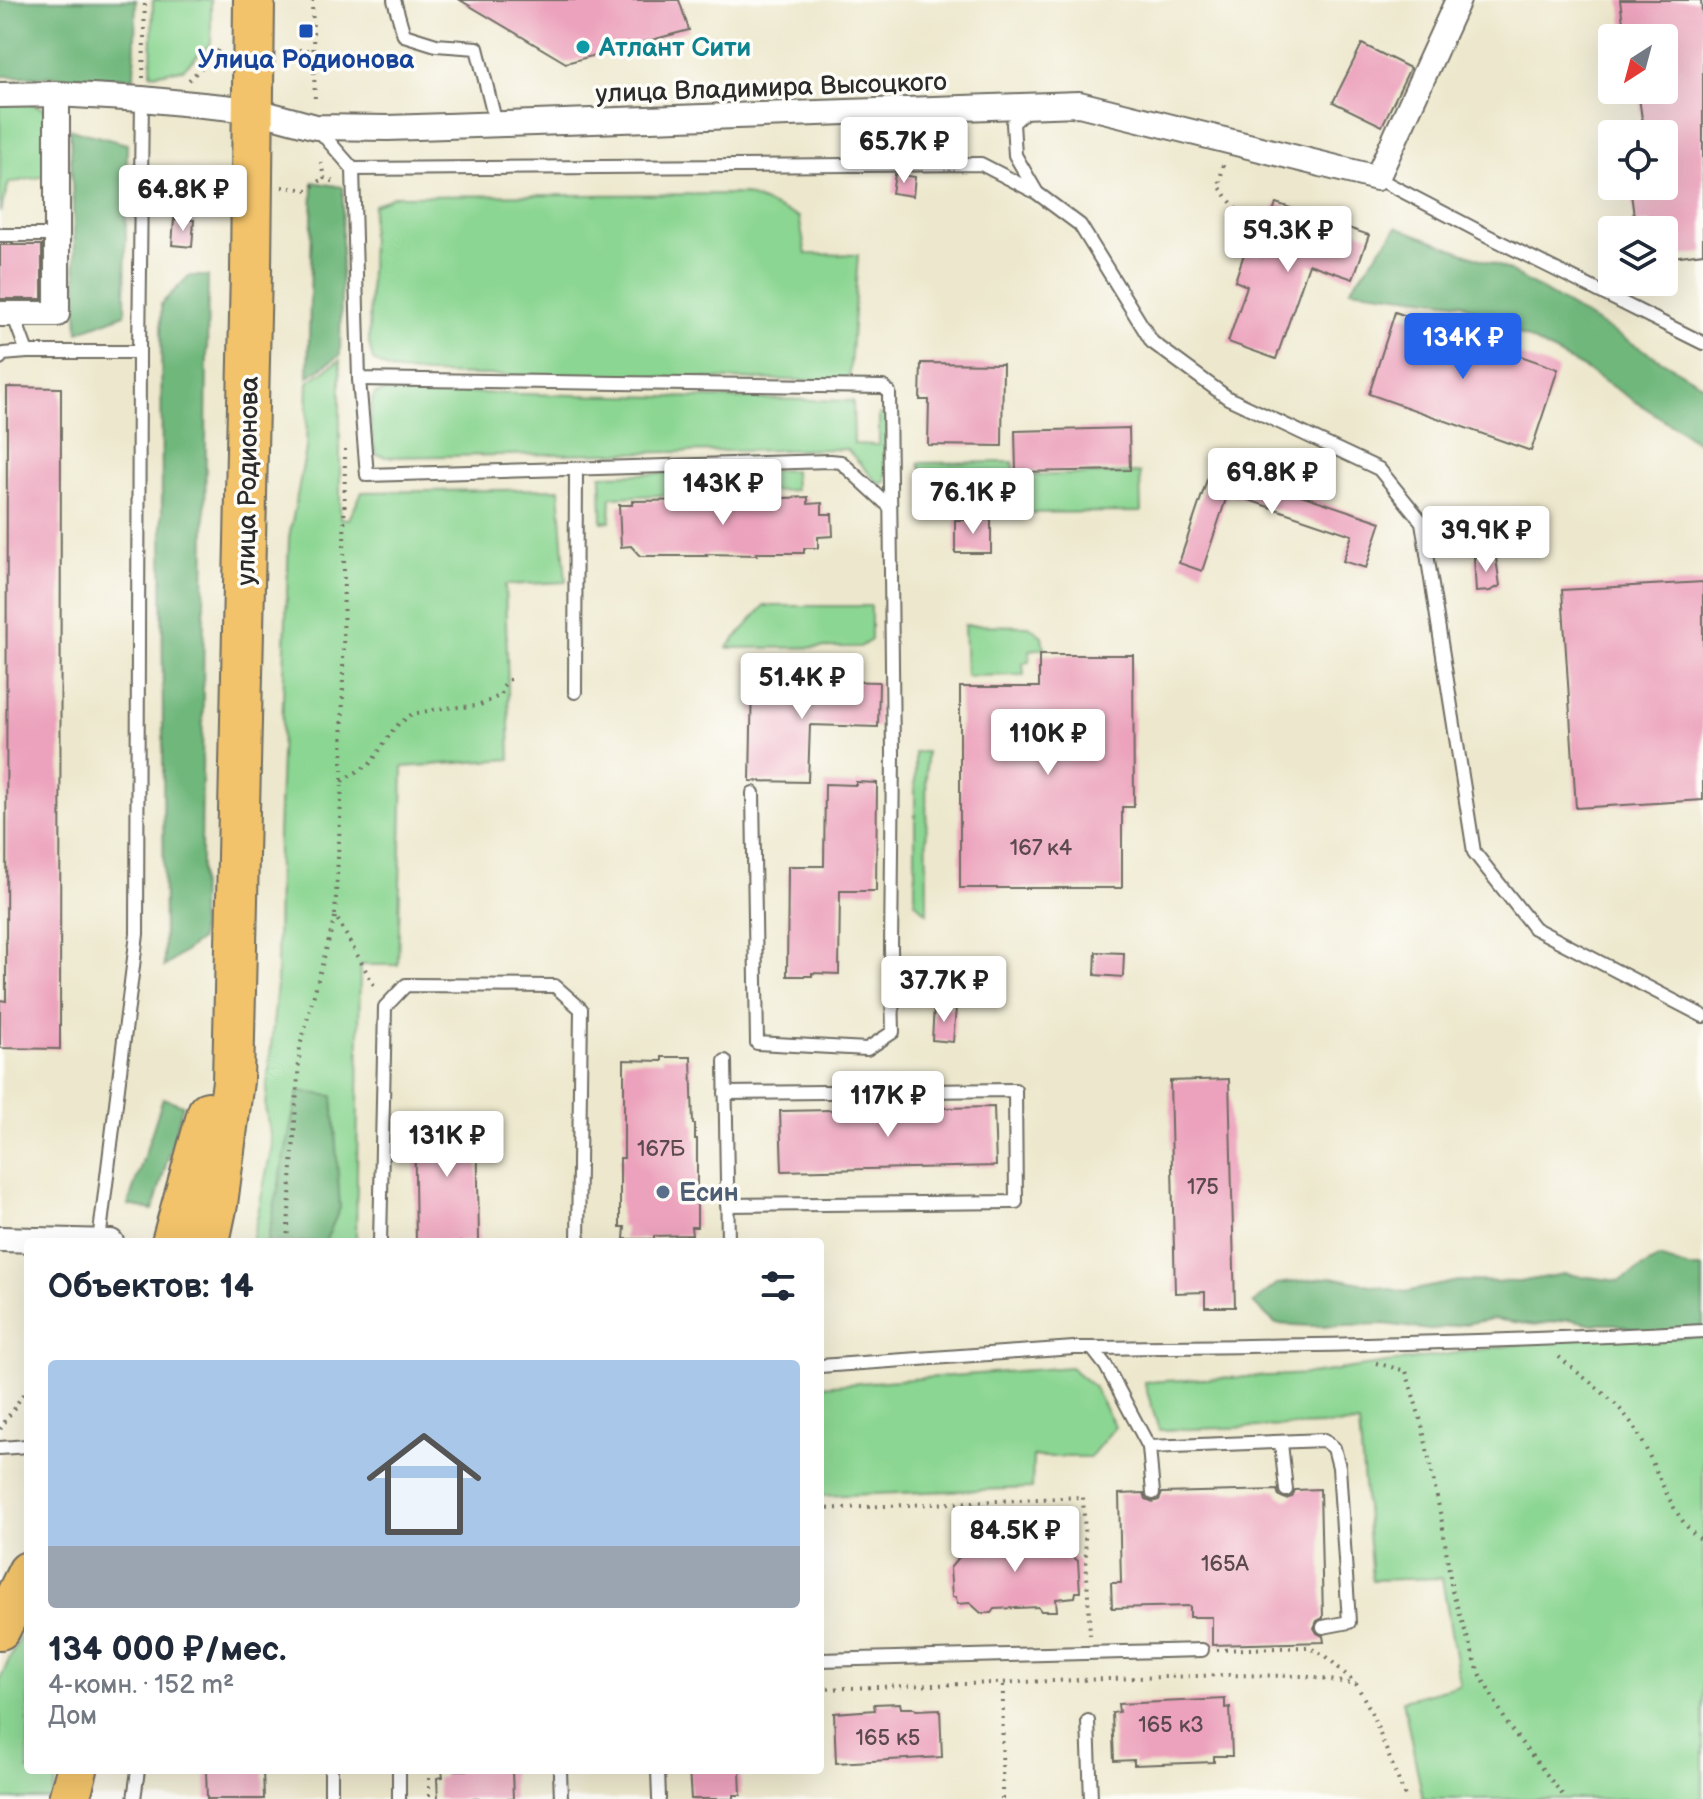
<!DOCTYPE html>
<html lang="ru">
<head>
<meta charset="utf-8">
<style>
  :root { --surface:#fff; --page:#f6f6f7; --text:#1f2937; --muted:#747a83; --line:#e0e1e3; --accent:#2563eb }
  body { margin:0; font-family:"Balsamiq Sans",sans-serif; background:var(--page); color:var(--text); height:100vh; display:flex; flex-direction:column; font-size:30px; white-space:nowrap }
  * { box-sizing:border-box; margin:0 }
  p { font-size:26px; color:var(--muted) }
  .icon { flex:none; width:44px; height:44px; fill:none; stroke:currentColor; stroke-width:2; stroke-linecap:round; stroke-linejoin:round }
  .map { position:relative; flex:1; overflow:hidden }
  .details { position:absolute; left:24px; top:1238px; width:800px; height:536px; display:flex; flex-direction:column; background:var(--surface); border-radius:8px; box-shadow:0 8px 32px #0002 }
  .details>* { flex:none }
  .needle { width:52px; rotate:216deg }
  .controls { position:absolute; left:1598px; top:24px; display:grid; gap:16px }
  .controls a { display:grid; place-items:center; width:80px; height:80px; border-radius:8px; background:var(--surface); box-shadow:0 8px 32px #0002; font-size:40px }
  .price { position:absolute; translate:-50% -68px; padding:0 18px; border-radius:8px; background:#fff; color:#222; font-size:26px; line-height:52px; filter:drop-shadow(0 2px 4px #0008) }
  .price::after { content:''; position:absolute; left:50%; top:48px; width:24px; height:18px; margin-left:-12px; background:inherit; clip-path:polygon(0 0,100% 0,50% 100%) }
  .price.on { background:var(--accent); color:#fff }
  ul { padding:0; list-style:none }
  li { display:grid; align-content:center; gap:16px; height:424px; padding:0 24px }
  li+li { border-top:2px solid var(--line) }
  li span { display:grid; place-items:center; height:248px; border-radius:8px; color:#555 }
  li>.icon { margin-inline-start:auto }
  span .icon { width:144px; height:144px; fill:#fffc; stroke-width:1 }
  li b { font-size:34px }
  h2 { display:flex; justify-content:space-between; align-items:center; height:96px; padding:0 24px; font-size:34px }
  .map>svg:first-child { display:block }
  .green { fill:#8bd692; stroke:#5b805e; stroke-width:2 }
  .forest { fill:#70b77c; stroke:#4e7154; stroke-width:2 }
  .building { fill:#eca2bc }
  .lines { fill:none; stroke-linecap:round; stroke-linejoin:round }
  .service-casing { stroke:#6f6d64; stroke-width:16 }
  .minor-casing { stroke:#6f6d64; stroke-width:28 }
  .primary-casing { stroke:#6f6d64; stroke-width:44 }
  .path { stroke:#6f6d64; stroke-width:4; stroke-dasharray:2 6; stroke-linecap:butt }
  .service { stroke:#fff; stroke-width:12 }
  .minor { stroke:#fff; stroke-width:24 }
  .primary { stroke:#f2c36a; stroke-width:40 }
  .transit-dot { fill:#1a4fb4; stroke:#fdfcf7; stroke-width:3 }
  .culture-dot { fill:#0f9aa8; stroke:#fdfcf7; stroke-width:3 }
  .service-dot { fill:#5c6f8a; stroke:#fdfcf7; stroke-width:3 }
  .labels { text-anchor:middle; stroke-width:7; stroke-linejoin:round; paint-order:stroke }
  .number-label { font-size:22px; fill:#5b494f }
  .culture-label { font-size:26px; font-weight:bold; fill:#0d838f; stroke:#fdfcf7; text-anchor:start }
  .transit-label { font-size:26px; font-weight:bold; fill:#164399; stroke:#fdfcf7 }
  .street-label { font-size:26px; fill:#2b2b2b; stroke:#fdfcf7 }
  .service-label { font-size:26px; font-weight:bold; fill:#4e5e75; stroke:#fdfcf7; text-anchor:start }
</style>
</head>
<body>
<div class="map">
<svg width="1703" height="1799" viewBox="0 0 1703 1799">
  <rect width="100%" height="100%" fill="#fdfcf7"/>
  <filter id="ink" filterUnits="userSpaceOnUse"><feTurbulence type="fractalNoise" baseFrequency=".0125" numOctaves="2"/><feDisplacementMap in="SourceGraphic" scale="16" xChannelSelector="R" yChannelSelector="G"/><feConvolveMatrix kernelMatrix="1 2 1 2 8 2 1 2 1" color-interpolation-filters="sRGB"/></filter>
  <filter id="wash" filterUnits="userSpaceOnUse"><feTurbulence type="fractalNoise" baseFrequency=".006" numOctaves="4" result="noise"/><feDisplacementMap in="SourceGraphic" scale="32" xChannelSelector="R" yChannelSelector="G"/><feGaussianBlur stdDeviation="1.8" result="paint"/><feColorMatrix in="noise" values="0 0 0 0 0 0 0 0 0 0 0 0 0 0 0 0 0 1.4 0 .05"/><feComposite in="paint" operator="in"/></filter>
  <g filter="url(#wash)">
    <rect width="100%" height="100%" fill="#ede8cd"/>
    <g class="green">
      <polygon points="153,0 211,0 211,43 183,69 151,74"/>
      <polygon points="23,100 47,110 46,176 9,183 0,212 0,101"/>
      <polygon points="744,194 799,217 806,254 858,255 849,381 426,374 390,370 373,360 369,343 371,222 374,205 393,196"/>
      <polygon points="340,360 340,518 349,519 362,492 559,489 566,582 505,585 510,759 403,767 398,965 360,965 356,1242 252,1242 272,1146 265,1107 277,984 278,836 289,538 306,449 308,382"/>
      <path d="M385,391L853,401L854,444L879,445V414H888L886,482L879,484L847,449L386,457L377,455C371,442 367,406 375,394Z"/>
      <polygon points="1013,462 1015,476 1140,473 1141,512 987,513 982,474 924,475 918,463"/>
      <polygon points="794,470 795,490 611,497 610,521 602,522 601,475"/>
      <polygon points="764,606 871,606 871,640 860,647 727,648"/>
      <polygon points="964,625 1029,626 1042,636 1044,648 1030,650 1029,662 1023,663 1024,675 966,676"/>
      <polygon points="915,752 926,752 927,913 915,902"/>
      <polygon points="1610,1331 1703,1334 1703,1799 1423,1799 1403,1700 1460,1685 1442,1578 1372,1580 1359,1424 1159,1430 1144,1382 1310,1374"/>
      <polygon points="1070,1367 1093,1386 1115,1427 1090,1457 1033,1457 1032,1488 820,1496 820,1386"/>
      <polygon points="28,1620 28,1770 59,1770 51,1799 0,1799 0,1679"/>
    </g>
    <g class="forest">
      <polygon points="0,0 136,0 134,78 0,76"/>
      <polygon points="70,129 127,144 125,314 78,332"/>
      <polygon points="313,182 343,187 340,355 308,377"/>
      <polygon points="1397,227 1506,269 1703,385 1703,445 1585,369 1462,303 1350,289"/>
      <polygon points="189,276 208,276 200,940 164,967 161,304"/>
      <polygon points="298,1091 333,1096 340,1208 325,1242 267,1242"/>
      <polygon points="163,1098 183,1105 153,1210 128,1205"/>
      <polygon points="1659,1258 1689,1268 1703,1268 1703,1336 1666,1338 1616,1324 1593,1324 1569,1319 1535,1325 1493,1319 1429,1330 1385,1324 1311,1326 1276,1324 1253,1303 1277,1284 1332,1277 1405,1292 1458,1281 1519,1282 1564,1274 1619,1281"/>
    </g>
    <g id="blocks">
      <g class="building">
        <polygon points="460,0 679,0 689,30 566,63"/>
        <polygon points="1620,0 1701,0 1703,22 1703,253 1664,258 1664,230 1651,230 1650,222 1635,224 1630,186 1664,186 1664,134 1644,134 1638,90 1664,90 1664,38 1625,38"/>
        <polygon points="1362,44 1410,68 1382,126 1333,102"/>
        <polygon points="895,174 915,177 913,196 892,193"/>
        <polygon points="1276,203 1369,235 1353,279 1309,264 1276,359 1228,342 1247,286 1235,281 1245,251 1258,255"/>
        <polygon points="174,219 194,220 192,247 172,245"/>
        <rect x="0" y="245" width="42" height="54"/>
        <polygon points="1395,312 1558,369 1531,451 1369,394"/>
        <polygon points="921,363 1003,364 1002,446 928,445 929,400 920,400"/>
        <polygon points="7,387 61,388 60,1049 0,1048 0,1000 6,1001"/>
        <polygon points="1129,428 1130,470 1016,472 1015,431"/>
        <polygon points="1212,465 1381,522 1366,568 1343,561 1352,535 1228,493 1202,571 1179,563"/>
        <polygon points="808,497 808,504 822,503 822,514 832,514 833,536 818,537 818,548 804,548 804,553 756,553 757,555 706,554 707,556 640,556 631,546 621,547 619,505 632,505 632,501 784,499 784,498"/>
        <rect x="955" y="520" width="36" height="33"/>
        <polygon points="1489,555 1496,558 1500,586 1490,591 1476,592 1474,557"/>
        <polygon points="1703,582 1703,800 1576,808 1562,590"/>
        <polygon points="1039,655 1133,655 1134,807 1122,807 1122,888 960,888 960,687 1039,687"/>
        <polygon points="752,679 879,682 878,727 810,725 808,782 750,781"/>
        <polygon points="856,782 877,783 876,891 840,891 839,974 812,973 812,976 787,976 788,866 824,866 825,784 856,785"/>
        <polygon points="1096,952 1124,953 1123,977 1095,975"/>
        <polygon points="934,1006 956,1008 953,1042 932,1040"/>
        <polygon points="662,1057 691,1057 693,1124 695,1124 695,1139 697,1139 697,1227 691,1227 692,1235 654,1236 654,1239 624,1239 625,1227 620,1227 620,1158 624,1158 624,1060 662,1061"/>
        <polygon points="1229,1079 1235,1307 1205,1307 1205,1292 1175,1293 1170,1081"/>
        <polygon points="994,1107 996,1166 782,1171 780,1111"/>
        <polygon points="477,1116 479,1242 416,1242 414,1117"/>
        <polygon points="1320,1489 1323,1618 1317,1621 1314,1628 1317,1633 1323,1636 1324,1642 1212,1645 1212,1617 1190,1617 1190,1606 1112,1608 1111,1583 1121,1583 1119,1494 1144,1493 1146,1499 1153,1502 1159,1500 1162,1493 1277,1490 1279,1496 1286,1499 1292,1497 1295,1490"/>
        <polygon points="1052,1535 1055,1540 1066,1538 1067,1552 1078,1561 1080,1592 1076,1592 1075,1597 1056,1599 1057,1611 1041,1611 1038,1607 994,1609 991,1613 981,1613 970,1603 957,1604 956,1597 952,1597 950,1568 961,1555 960,1544 973,1543 976,1539 984,1538 990,1542 1037,1540 1040,1536"/>
        <polygon points="1225,1699 1225,1708 1230,1707 1232,1756 1214,1756 1214,1762 1134,1765 1134,1760 1114,1761 1112,1713 1119,1712 1118,1704"/>
        <polygon points="900,1703 901,1708 915,1708 916,1710 940,1709 942,1757 836,1763 834,1713 875,1710 874,1704"/>
        <polygon points="206,1770 263,1770 264,1799 207,1799"/>
        <polygon points="442,1770 512,1770 513,1799 438,1799 437,1778 443,1777"/>
        <polygon points="689,1770 740,1770 741,1795 734,1795 734,1799 691,1799"/>
      </g>
    </g>
  </g>
  <g filter="url(#ink)">
    <use href="#blocks" fill-opacity="0" stroke="#6f6d64" stroke-width="2"/>
    <g class="lines">
      <defs>
        <g id="service">
          <polyline points="394,0 404,35 436,45 477,48 496,124"/>
          <polyline points="1028,109 1013,123 1015,155 1037,193"/>
          <polyline points="860,111 860,165"/>
          <polyline points="316,127 353,169 981,164 1037,193 1080,225 1152,342 1228,398 1379,469 1422,522 1474,852 1534,928 1703,1016"/>
          <polyline points="353,169 359,379 883,387 889,392 893,754 891,949 893,1032 867,1049 757,1043 753,793"/>
          <polyline points="1377,178 1488,236 1703,343"/>
          <polyline points="0,235 57,235"/>
          <polyline points="13,314 27,352 139,352"/>
          <polyline points="0,358 3,354 27,352"/>
          <polyline points="359,379 367,475 830,461 841,462 890,507"/>
          <polyline points="575,692 576,469"/>
          <polyline points="725,1061 728,1242"/>
          <polyline points="725,1093 1015,1090 1016,1202 727,1205"/>
          <polyline points="99,1241 137,934 139,352 142,99"/>
          <polyline points="380,1242 385,1007 406,985 555,986 581,1009 578,1242"/>
          <path d="M1092,1348C1296,1346 1500,1343 1703,1331"/>
          <polyline points="820,1366 1074,1348 1092,1348 1106,1366 1149,1447 1324,1440 1334,1448 1339,1467 1349,1622 1323,1627"/>
          <polyline points="1281,1443 1286,1490"/>
          <polyline points="1149,1447 1153,1493"/>
          <polyline points="0,1448 28,1446"/>
          <polyline points="820,1660 1202,1650"/>
          <polyline points="1088,1721 1091,1799"/>
          <polyline points="331,1770 331,1799"/>
          <polyline points="399,1770 399,1799"/>
          <polyline points="560,1770 561,1799"/>
          <polyline points="658,1770 659,1799"/>
          <polyline points="134,1799 138,1770"/>
        </g>
        <g id="minor">
          <polyline points="0,95 57,94 142,99 253,110 316,127 388,128 1079,104 1377,178 1458,0"/>
          <polyline points="0,314 57,314 57,94"/>
          <polyline points="0,1239 111,1242"/>
        </g>
        <g id="primary">
          <polyline points="172,1242 208,1112"/>
          <polyline points="209,1242 217,1204 233,1081 251,270 254,0"/>
          <polyline points="0,1629 28,1572"/>
          <polyline points="69,1799 77,1770"/>
        </g>
      </defs>
      <use href="#service" class="service-casing"/>
      <use href="#minor" class="minor-casing"/>
      <use href="#primary" class="primary-casing"/>
      <g class="path">
        <polyline points="312,0 315,102"/>
        <polyline points="283,50 313,50"/>
        <polyline points="143,78 145,0"/>
        <polyline points="189,80 222,47"/>
        <polyline points="321,162 324,178 338,183"/>
        <polyline points="1223,165 1219,186 1238,212"/>
        <polyline points="282,187 308,190 324,178"/>
        <polyline points="157,201 211,202 220,192"/>
        <polyline points="345,449 342,781 335,915 376,989"/>
        <polyline points="342,781 371,763 395,727 412,714 443,708 478,706 501,695 504,685 512,677"/>
        <polyline points="287,1242 300,1046 335,917"/>
        <path d="M1559,1357C1585,1380 1618,1400 1636,1430C1654,1460 1666,1503 1689,1529C1692,1533 1698,1537 1703,1541"/>
        <polyline points="1376,1363 1406,1371 1422,1425 1442,1522 1452,1591 1479,1673 1510,1728 1566,1799"/>
        <polyline points="0,1429 28,1387"/>
        <polyline points="820,1509 1083,1497 1090,1635"/>
        <polyline points="1217,1650 1308,1647 1326,1656 1356,1684 1370,1709 1406,1799"/>
        <polyline points="820,1689 1224,1675 1303,1676 1356,1684"/>
        <polyline points="429,1770 429,1799"/>
        <polyline points="1002,1799 1003,1682"/>
      </g>
      <use href="#service" class="service"/>
      <use href="#minor" class="minor"/>
      <use href="#primary" class="primary"/>
    </g>
  </g>
  <rect class="transit-dot" x="298" y="23" width="16" height="16" rx="4"/>
  <circle class="culture-dot" cx="583" cy="47" r="8"/>
  <circle class="service-dot" cx="663" cy="1192" r="8"/>
  <g class="labels">
    <g class="number-label">
      <text x="1041" y="855">167 к4</text>
      <text x="661" y="1156">167Б</text>
      <text x="1203" y="1194">175</text>
      <text x="1225" y="1571">165А</text>
      <text x="1171" y="1732">165 к3</text>
      <text x="888" y="1745">165 к5</text>
    </g>
    <g class="culture-label">
      <text x="599" y="56">Атлант Сити</text>
    </g>
    <g class="transit-label">
      <text x="306" y="68">Улица Родионова</text>
    </g>
    <g class="street-label">
      <text transform="translate(771 87) rotate(-2)" y="9">улица Владимира Высоцкого</text>
      <text transform="translate(247 481) rotate(-89)" y="9">улица Родионова</text>
    </g>
    <g class="service-label">
      <text x="679" y="1201">Есин</text>
    </g>
  </g>
</svg>
<div class="controls">
<a><svg class="needle" viewBox="-14 -14 28 28"><path d="M0-13l5 13h-10z" fill="#e53935"/><path d="M0 13l5-13h-10z" fill="#747a83"/></svg></a>
<a><svg class="icon" aria-label="locate" viewBox="0 0 24 24"><circle cx="12" cy="12" r="6"/><path d="M12 2v4M12 18v4M2 12h4M18 12h4"/></svg></a>
<a><svg class="icon" aria-label="layers" viewBox="0 0 24 24"><path d="M12 4l9 5-9 5-9-5zM3 14l9 5 9-5"/></svg></a>
</div>
<b class="price" style="left:904px;top:185px">65.7K ₽</b>
<b class="price" style="left:183px;top:233px">64.8K ₽</b>
<b class="price" style="left:1288px;top:274px">59.3K ₽</b>
<b class="price on" style="left:1463px;top:381px">134K ₽</b>
<b class="price" style="left:1272px;top:516px">69.8K ₽</b>
<b class="price" style="left:723px;top:527px">143K ₽</b>
<b class="price" style="left:973px;top:536px">76.1K ₽</b>
<b class="price" style="left:1486px;top:574px">39.9K ₽</b>
<b class="price" style="left:802px;top:721px">51.4K ₽</b>
<b class="price" style="left:1048px;top:777px">110K ₽</b>
<b class="price" style="left:944px;top:1024px">37.7K ₽</b>
<b class="price" style="left:888px;top:1139px">117K ₽</b>
<b class="price" style="left:447px;top:1179px">131K ₽</b>
<b class="price" style="left:1015px;top:1574px">84.5K ₽</b>
<section class="details">
<h2>Объектов: 14<svg class="icon" aria-label="filters" viewBox="0 0 24 24"><path d="M4 7h16M4 17h16"/><circle cx="9" cy="7" r="2"/><circle cx="15" cy="17" r="2"/></svg></h2>
<ul>
<li><span style="background:linear-gradient(#a9c7e8 75%,#9aa5b1 0)"><svg class="icon" aria-label="home" viewBox="0 0 24 24"><path d="M3 11l9-7 9 7M6 9v11h12V9"/></svg></span><div><b>134 000 ₽/мес.</b><p>4-комн. · 152 m²</p><p>Дом</p></div></li>
</ul>
</section>
</div>
</body>
</html>
